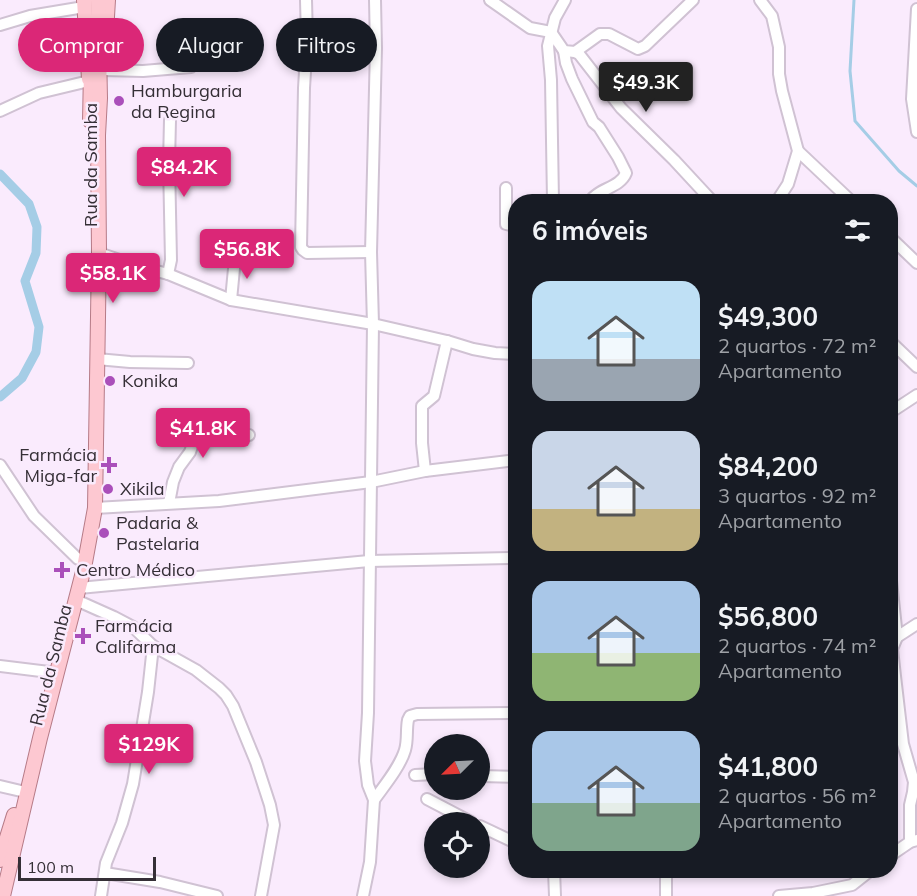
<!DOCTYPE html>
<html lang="pt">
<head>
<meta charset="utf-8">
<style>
  :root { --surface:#171b24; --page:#242831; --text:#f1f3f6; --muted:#9ea1a6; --accent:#db2777 }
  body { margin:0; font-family:Mulish,sans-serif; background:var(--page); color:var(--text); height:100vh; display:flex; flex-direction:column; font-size:22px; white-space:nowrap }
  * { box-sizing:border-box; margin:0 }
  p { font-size:20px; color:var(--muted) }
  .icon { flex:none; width:33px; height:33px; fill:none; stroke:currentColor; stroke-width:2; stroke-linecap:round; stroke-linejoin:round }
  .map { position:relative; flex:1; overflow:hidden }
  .side { position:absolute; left:508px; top:194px; width:390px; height:684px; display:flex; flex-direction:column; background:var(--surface); border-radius:24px; box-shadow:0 3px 9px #0003 }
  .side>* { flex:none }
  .guide { position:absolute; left:18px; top:18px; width:400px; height:54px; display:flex; gap:12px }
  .needle { width:39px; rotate:246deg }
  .tools { position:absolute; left:424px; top:734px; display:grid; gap:12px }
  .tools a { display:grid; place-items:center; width:66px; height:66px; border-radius:50%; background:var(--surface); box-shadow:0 3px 9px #0003; font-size:30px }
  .scale { position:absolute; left:18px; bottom:15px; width:138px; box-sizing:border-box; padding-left:6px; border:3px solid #352f36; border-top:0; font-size:16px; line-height:21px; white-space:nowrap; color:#352f36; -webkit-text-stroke:4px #faebfd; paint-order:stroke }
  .price { position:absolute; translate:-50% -51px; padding:0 14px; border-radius:6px; background:var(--accent); color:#fff; font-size:20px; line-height:39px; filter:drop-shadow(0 2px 3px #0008) }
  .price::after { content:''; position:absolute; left:50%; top:36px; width:18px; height:14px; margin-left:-9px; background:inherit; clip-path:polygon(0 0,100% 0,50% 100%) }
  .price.current { background:#222; color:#fff }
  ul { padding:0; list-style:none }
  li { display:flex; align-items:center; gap:18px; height:150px; padding:0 24px }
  li span { display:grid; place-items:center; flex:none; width:168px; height:120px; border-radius:18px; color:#555 }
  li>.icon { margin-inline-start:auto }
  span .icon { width:72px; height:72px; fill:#fffc; stroke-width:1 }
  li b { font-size:26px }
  h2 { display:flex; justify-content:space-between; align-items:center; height:72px; padding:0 24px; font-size:26px }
  .chip { padding:0 21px; border-radius:27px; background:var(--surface); box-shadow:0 3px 9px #0003; font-size:21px; line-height:54px }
  .chip.current { background:var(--accent); color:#fff }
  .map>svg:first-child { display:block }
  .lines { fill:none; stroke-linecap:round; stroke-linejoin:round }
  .stream { stroke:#a5cde6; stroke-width:3 }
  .canal { stroke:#a5cde6; stroke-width:9 }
  .minor-casing { stroke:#d0c2d3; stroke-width:14 }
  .major-casing { stroke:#b67b87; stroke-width:16 }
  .minor { stroke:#fff; stroke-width:10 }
  .major { stroke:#fdc8d1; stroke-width:14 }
  .poi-dot { fill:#aa4fba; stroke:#faebfd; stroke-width:2 }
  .labels { text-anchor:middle; stroke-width:5; stroke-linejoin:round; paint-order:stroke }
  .poi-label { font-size:18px; fill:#352f36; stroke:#faebfd; text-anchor:start }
  .street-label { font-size:18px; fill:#352f36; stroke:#faebfd }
</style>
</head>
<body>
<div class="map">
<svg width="917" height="896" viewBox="0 0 917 896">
  <rect width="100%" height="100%" fill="#faebfd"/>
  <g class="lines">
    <polyline class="stream" points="854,0 850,71 855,121 899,171 917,186"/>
    <polyline class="canal" points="0,174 29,204 37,227 36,253 25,281 39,327 36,352 22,378 0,397"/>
    <defs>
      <g id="minor">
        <polyline points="306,0 307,39 304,88 301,247 303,250 307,253 371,252"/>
        <polyline points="490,0 530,28 551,32 564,51 575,52 579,54 621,108 674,160 712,201"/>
        <polyline points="760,0 772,16 779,47 779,74 782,91 798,151 788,184 777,201"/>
        <polyline points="917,9 912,99 917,132"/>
        <polyline points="0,25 30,16 84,7"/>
        <path d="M564,51L566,63L572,79L593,122L599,127L618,157L626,173C620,188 599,188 590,201"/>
        <polyline points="575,52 600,34 609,34 638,49 645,46 693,0"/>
        <polyline points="103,70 143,71 191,67"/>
        <polyline points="0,111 39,93 89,81"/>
        <polyline points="798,151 851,201"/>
        <polyline points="506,188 506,224 516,226"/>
        <polyline points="553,201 551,80 548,46 555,18 565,0"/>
        <polyline points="891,238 917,263"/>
        <polyline points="99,253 137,266 168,274 231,300 373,324 447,341 473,349 495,353 516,354"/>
        <polyline points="168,274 171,260 169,163 170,120"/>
        <polyline points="231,300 235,258"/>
        <polyline points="891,342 917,367"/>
        <polyline points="97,359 130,362 188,363"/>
        <polyline points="891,412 917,395"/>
        <polyline points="0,465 34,516 78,559"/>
        <polyline points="425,471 422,443 422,406 434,396 447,341"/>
        <polyline points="169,503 173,482 179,467 190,452 195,438 249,435"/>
        <polyline points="95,508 219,501 371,482 425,471 516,460"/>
        <polyline points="891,581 897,637 892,649 895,676 903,744 914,782 913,792 910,805 910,842"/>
        <polyline points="79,588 369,561 516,558"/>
        <polyline points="76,600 114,617 133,627 153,646 196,670 219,688 226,695 233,706 256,762 270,805 274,825 261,896"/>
        <polyline points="897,637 917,624"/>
        <polyline points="0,666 49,672"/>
        <polyline points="415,775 435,774"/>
        <polyline points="480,776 516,777"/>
        <polyline points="0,786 21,791"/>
        <polyline points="427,799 471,822"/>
        <path d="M374,800C384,786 400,767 405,750C408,740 406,730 408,720L410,716L417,714L516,713"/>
        <polyline points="480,826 516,843"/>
        <polyline points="891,855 910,842 917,840"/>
        <polyline points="554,870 555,896"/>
        <polyline points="666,870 666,896"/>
        <polyline points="105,873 160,882 217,896"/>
        <polyline points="101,896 106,863 122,823 133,784 148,692 153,646"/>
        <polyline points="363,896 370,862 374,800 368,785 365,761 368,713 373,324 371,252 376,48 375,0"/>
        <polyline points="779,896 813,893 852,885 871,870"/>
      </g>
      <g id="major">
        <polyline points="84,0 89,79"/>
        <polyline points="106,33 108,0"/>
        <polyline points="90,121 91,71"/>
        <polyline points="0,860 14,815"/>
        <polyline points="3,896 40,738 84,568 95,508 99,253 98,135 100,98 98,0"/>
      </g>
    </defs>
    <use href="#minor" class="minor-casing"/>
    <use href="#major" class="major-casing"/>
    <use href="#minor" class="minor"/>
    <use href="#major" class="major"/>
  </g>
  <g class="poi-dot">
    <circle cx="119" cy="101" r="6"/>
    <circle cx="110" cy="381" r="6"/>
    <path d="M106 456h6v6h6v6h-6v6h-6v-6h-6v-6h6z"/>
    <circle cx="108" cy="489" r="6"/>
    <circle cx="104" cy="533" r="6"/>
    <path d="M59 561h6v6h6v6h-6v6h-6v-6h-6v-6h6z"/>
    <path d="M80 627h6v6h6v6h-6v6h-6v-6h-6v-6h6z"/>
  </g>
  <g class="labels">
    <g class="poi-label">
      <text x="131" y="97">Hamburgaria<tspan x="131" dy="21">da Regina</tspan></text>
      <text x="122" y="387">Konika</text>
      <text x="97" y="461" text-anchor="end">Farmácia<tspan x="97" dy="21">Miga-far</tspan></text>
      <text x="120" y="495">Xikila</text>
      <text x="116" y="529">Padaria &amp;<tspan x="116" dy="21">Pastelaria</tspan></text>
      <text x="76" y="576">Centro Médico</text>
      <text x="95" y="632">Farmácia<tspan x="95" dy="21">Califarma</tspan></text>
    </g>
    <g class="street-label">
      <text transform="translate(91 165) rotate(-90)" y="6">Rua da Samba</text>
      <text transform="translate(51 665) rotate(-76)" y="6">Rua da Samba</text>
    </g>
  </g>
</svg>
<div class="tools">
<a><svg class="needle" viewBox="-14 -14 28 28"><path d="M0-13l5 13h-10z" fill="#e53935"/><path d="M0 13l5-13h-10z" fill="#9ea1a6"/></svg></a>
<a><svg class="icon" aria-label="locate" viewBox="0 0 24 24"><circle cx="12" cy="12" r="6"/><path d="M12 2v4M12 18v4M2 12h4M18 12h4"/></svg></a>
</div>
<div class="scale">100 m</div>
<b class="price current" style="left:646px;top:113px">$49.3K</b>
<b class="price" style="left:184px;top:198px">$84.2K</b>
<b class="price" style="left:247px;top:280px">$56.8K</b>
<b class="price" style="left:113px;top:304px">$58.1K</b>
<b class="price" style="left:203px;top:459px">$41.8K</b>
<b class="price" style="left:149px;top:775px">$129K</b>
<div class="guide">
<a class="chip current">Comprar</a>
<a class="chip">Alugar</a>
<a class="chip">Filtros</a>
</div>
<section class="side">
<h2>6 imóveis<svg class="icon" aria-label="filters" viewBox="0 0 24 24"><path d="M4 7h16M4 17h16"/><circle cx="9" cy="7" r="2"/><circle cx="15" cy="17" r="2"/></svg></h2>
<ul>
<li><span style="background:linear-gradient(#bfe0f5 65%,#9aa5b1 0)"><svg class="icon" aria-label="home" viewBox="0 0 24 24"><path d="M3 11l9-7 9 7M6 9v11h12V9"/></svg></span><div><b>$49,300</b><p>2 quartos · 72 m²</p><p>Apartamento</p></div></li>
<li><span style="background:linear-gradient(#c9d6e8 65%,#c2b280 0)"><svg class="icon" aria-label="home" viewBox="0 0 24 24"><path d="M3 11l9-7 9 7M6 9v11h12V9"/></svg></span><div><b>$84,200</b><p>3 quartos · 92 m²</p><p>Apartamento</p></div></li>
<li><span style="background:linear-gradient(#a9c7e8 60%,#8fb573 0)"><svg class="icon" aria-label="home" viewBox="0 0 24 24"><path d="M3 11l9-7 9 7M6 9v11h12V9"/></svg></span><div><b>$56,800</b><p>2 quartos · 74 m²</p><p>Apartamento</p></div></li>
<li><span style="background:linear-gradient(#a9c7e8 60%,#7fa58c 0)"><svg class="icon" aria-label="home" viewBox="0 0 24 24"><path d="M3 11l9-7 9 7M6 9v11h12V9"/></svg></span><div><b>$41,800</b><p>2 quartos · 56 m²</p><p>Apartamento</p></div></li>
</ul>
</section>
</div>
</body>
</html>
